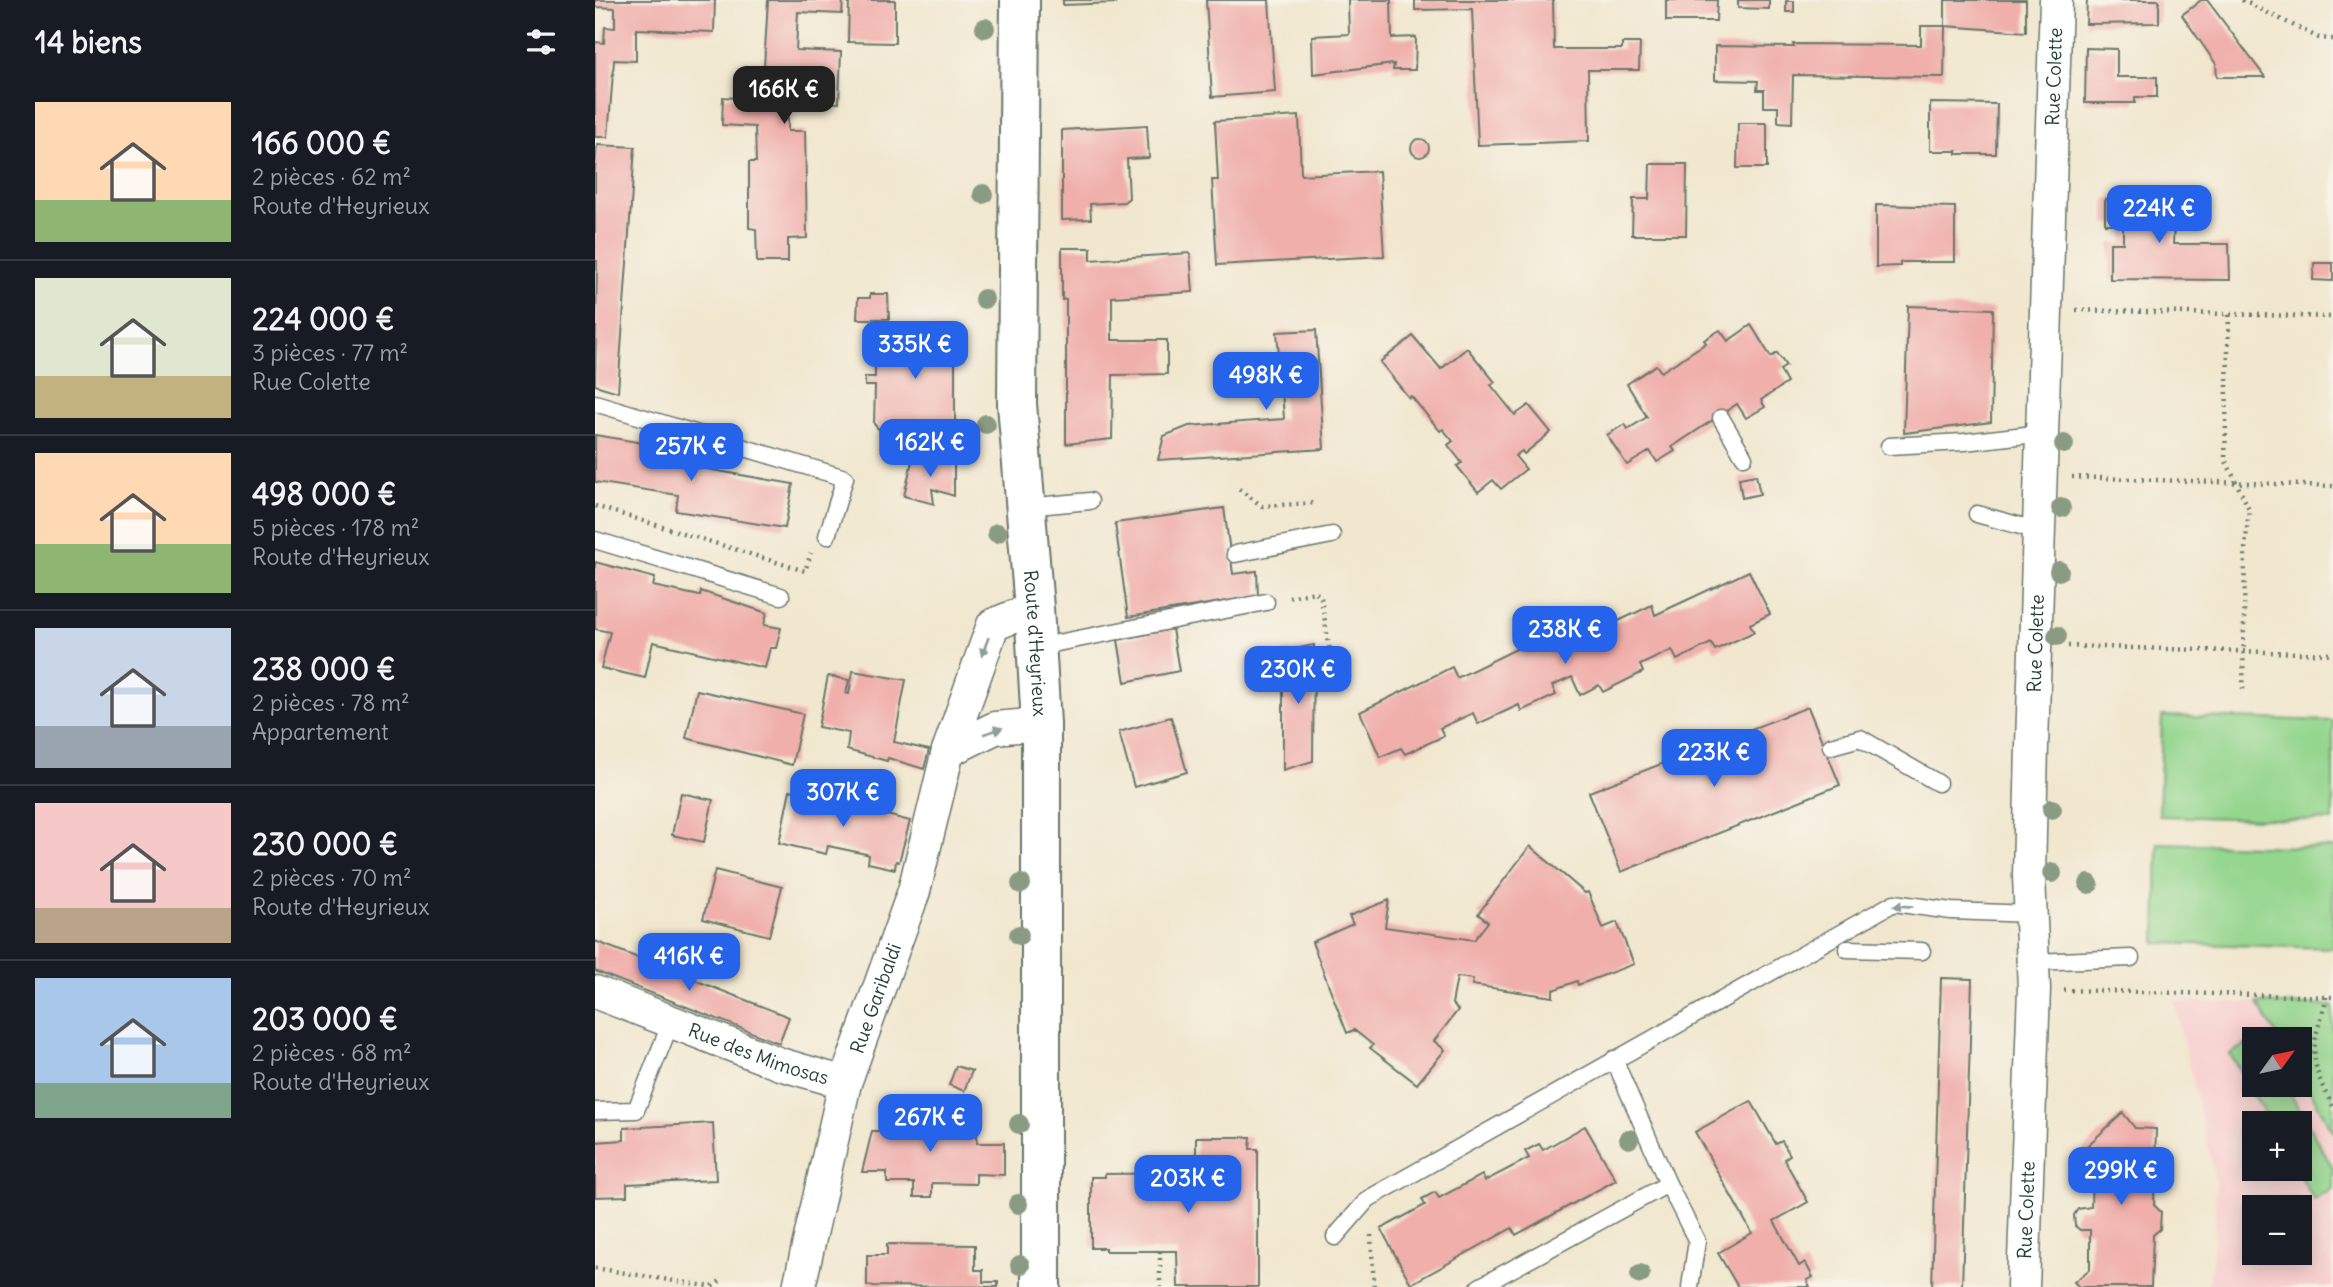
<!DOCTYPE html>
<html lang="fr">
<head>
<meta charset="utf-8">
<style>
  :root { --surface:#171b24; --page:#242831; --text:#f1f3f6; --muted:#9ea1a6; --line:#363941; --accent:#2563eb }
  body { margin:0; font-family:Delius,sans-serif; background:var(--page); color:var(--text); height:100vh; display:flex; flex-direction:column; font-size:26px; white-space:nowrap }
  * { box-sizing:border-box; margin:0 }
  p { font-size:23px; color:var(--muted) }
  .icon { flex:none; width:38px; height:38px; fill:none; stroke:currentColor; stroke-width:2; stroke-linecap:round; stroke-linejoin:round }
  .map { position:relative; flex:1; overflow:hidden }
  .details { display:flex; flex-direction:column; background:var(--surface); width:595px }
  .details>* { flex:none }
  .needle { width:46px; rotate:57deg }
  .tools { position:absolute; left:1647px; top:1027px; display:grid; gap:14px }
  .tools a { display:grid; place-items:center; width:70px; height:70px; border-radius:0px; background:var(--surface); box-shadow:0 4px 18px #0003; font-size:35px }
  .price { position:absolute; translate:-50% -60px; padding:0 16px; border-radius:14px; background:var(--accent); color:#fff; font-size:23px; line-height:46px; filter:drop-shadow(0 2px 4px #0008) }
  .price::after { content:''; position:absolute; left:50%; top:42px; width:21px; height:16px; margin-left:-10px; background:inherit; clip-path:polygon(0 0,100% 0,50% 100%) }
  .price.selected { background:#222; color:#fff }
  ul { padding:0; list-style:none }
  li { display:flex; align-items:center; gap:21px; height:175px; padding:0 35px }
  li+li { border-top:2px solid var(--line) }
  li span { display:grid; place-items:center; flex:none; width:196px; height:140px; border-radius:0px; color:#555 }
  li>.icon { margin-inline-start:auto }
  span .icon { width:84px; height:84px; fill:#fffc; stroke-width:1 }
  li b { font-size:30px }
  h2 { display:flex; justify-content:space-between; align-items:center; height:84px; padding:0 35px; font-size:30px }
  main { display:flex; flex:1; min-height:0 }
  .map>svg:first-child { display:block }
  .built { fill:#f7d0cf; fill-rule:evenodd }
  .green { fill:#94d68e; stroke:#5a8a61; stroke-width:2 }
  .building { fill:#f0afab }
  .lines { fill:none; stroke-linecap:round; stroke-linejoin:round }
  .lane-casing { stroke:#68786a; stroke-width:19 }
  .street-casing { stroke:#68786a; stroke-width:35 }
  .primary-casing { stroke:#68786a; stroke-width:42 }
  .path { stroke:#68786a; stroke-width:4.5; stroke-dasharray:2 5; stroke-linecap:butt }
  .lane { stroke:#fff; stroke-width:16 }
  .street { stroke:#fff; stroke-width:32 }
  .primary { stroke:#fff; stroke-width:38 }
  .tree { fill:#8a9b84 }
  .oneway { fill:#8f9e9a }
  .labels { text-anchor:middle; stroke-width:7; stroke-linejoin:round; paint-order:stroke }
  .street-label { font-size:19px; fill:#1f3d34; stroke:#f7f3e8 }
</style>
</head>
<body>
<main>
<section class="details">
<h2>14 biens<svg class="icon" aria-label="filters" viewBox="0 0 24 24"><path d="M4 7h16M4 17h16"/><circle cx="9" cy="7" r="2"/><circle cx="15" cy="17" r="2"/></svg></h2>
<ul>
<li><span style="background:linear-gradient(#ffd9b3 70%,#8fb573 0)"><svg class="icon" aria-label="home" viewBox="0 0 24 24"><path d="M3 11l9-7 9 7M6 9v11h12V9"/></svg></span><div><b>166 000 €</b><p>2 pièces · 62 m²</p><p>Route d'Heyrieux</p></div></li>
<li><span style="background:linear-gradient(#dfe7d0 70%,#c2b280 0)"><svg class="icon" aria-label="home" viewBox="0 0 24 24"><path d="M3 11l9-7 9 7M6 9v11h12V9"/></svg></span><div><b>224 000 €</b><p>3 pièces · 77 m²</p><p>Rue Colette</p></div></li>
<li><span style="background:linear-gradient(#ffd9b3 65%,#8fb573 0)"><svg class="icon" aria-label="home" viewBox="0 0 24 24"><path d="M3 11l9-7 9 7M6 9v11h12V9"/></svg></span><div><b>498 000 €</b><p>5 pièces · 178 m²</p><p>Route d'Heyrieux</p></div></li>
<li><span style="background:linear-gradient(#c9d6e8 70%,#9aa5b1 0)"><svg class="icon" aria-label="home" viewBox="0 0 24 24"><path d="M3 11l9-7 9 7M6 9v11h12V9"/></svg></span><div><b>238 000 €</b><p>2 pièces · 78 m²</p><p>Appartement</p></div></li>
<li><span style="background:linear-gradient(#f6c9c9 75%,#b9a48a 0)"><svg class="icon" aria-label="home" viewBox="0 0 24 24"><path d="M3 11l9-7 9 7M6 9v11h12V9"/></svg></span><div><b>230 000 €</b><p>2 pièces · 70 m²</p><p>Route d'Heyrieux</p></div></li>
<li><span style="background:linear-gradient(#a9c7e8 75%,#7fa58c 0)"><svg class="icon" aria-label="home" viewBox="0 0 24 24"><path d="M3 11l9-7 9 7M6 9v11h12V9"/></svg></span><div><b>203 000 €</b><p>2 pièces · 68 m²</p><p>Route d'Heyrieux</p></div></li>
</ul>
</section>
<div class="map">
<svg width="1738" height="1287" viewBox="0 0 1738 1287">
  <rect width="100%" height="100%" fill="#f7f3e8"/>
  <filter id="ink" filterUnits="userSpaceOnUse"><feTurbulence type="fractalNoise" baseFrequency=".0143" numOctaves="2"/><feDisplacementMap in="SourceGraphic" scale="14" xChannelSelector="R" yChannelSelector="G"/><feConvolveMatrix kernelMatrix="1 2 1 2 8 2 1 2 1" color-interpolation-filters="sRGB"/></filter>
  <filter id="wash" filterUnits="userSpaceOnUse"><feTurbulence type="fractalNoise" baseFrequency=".00686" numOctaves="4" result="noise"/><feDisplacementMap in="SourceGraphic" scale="28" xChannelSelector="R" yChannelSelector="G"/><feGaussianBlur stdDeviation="1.57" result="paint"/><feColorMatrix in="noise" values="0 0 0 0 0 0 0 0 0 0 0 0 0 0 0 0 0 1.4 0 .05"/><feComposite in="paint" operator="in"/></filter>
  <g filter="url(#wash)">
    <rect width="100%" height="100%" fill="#f1e7cf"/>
    <path class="built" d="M1579,1001L1662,1003L1684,1039L1659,1040V1085H1704L1705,1074L1738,1131V1287H1613L1619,1247L1621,1182ZM1659,1124H1704V1169H1659ZM1659,1208H1704V1253H1659Z"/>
    <g class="green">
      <polygon points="1567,716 1738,721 1738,821 1564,816"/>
      <polygon points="1563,843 1738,848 1738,948 1561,943"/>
      <polygon points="1662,1003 1738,1006 1738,1131 1705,1074 1704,1040 1684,1039"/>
      <polygon points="1659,1040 1659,1085 1690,1085 1738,1168 1738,1189 1719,1200 1701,1169 1704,1169 1704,1124 1675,1123 1635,1054"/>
    </g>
    <g id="blocks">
      <g class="building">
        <polygon points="0,0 120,0 119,32 41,29 41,61 19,60 13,137 0,137 0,42 9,43 10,27 20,28 20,8 0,7"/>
        <polygon points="173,0 248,0 247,14 203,12 201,50 246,52 244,103 193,101 193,131 210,131 212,238 193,239 193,262 162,262 161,229 154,228 154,162 161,162 160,127 127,125 128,97 167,100"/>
        <polygon points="254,0 300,0 300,43 253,42"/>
        <polygon points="468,0 521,0 521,3 468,5"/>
        <polygon points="611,0 674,0 680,92 617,97"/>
        <polygon points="753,0 796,0 797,38 821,37 820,70 798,70 799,64 718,74 717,36 754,34"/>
        <polygon points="820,0 958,0 959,49 1027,49 1027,43 1045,43 1044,70 993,70 994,141 883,145 877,9 820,10"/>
        <polygon points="1071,0 1122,0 1121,21 1071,21"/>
        <polygon points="1143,0 1174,0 1174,9 1143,8"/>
        <polygon points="1350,0 1431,0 1431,32 1350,26"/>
        <polygon points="1492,0 1564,0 1564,23 1491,24"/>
        <polygon points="1606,0 1612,0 1670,77 1622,77 1621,64 1587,15"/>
        <rect x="1191" y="1" width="8" height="11"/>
        <polygon points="1326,26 1350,26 1349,77 1198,75 1197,123 1183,122 1183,107 1169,107 1169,90 1162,90 1163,81 1120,80 1120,46 1199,47 1198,44 1326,45"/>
        <polygon points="1491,48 1522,49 1522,77 1562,77 1562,97 1540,97 1540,103 1490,103"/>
        <polygon points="1335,103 1402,104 1401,154 1362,154 1362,151 1335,151"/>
        <polygon points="704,116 706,175 784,171 789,256 622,265 617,180 623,180 620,121"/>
        <polygon points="1143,123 1172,123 1172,168 1142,168"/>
        <polygon points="552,125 554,158 532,159 534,198 529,202 495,204 496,219 467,220 467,130"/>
        <circle cx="825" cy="148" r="9"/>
        <polygon points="2,145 40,147 23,392 0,385 2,261 0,261 0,170"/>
        <polygon points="1055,164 1092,164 1091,235 1037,235 1038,199 1054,199"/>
        <polygon points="1510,199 1580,200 1578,244 1634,244 1635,280 1515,279 1515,243 1528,243 1528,224 1510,224"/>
        <polygon points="1281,205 1360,207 1360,262 1305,262 1305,266 1281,267"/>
        <polygon points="467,248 496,248 496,260 595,253 598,292 517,297 517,340 572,340 572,374 518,375 517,439 471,444 471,299 467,300"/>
        <polygon points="1719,263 1738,263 1738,281 1718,280"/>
        <polygon points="275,294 293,294 294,319 262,319 263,298 275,298"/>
        <polygon points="1313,306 1398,309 1396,422 1309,433"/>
        <polygon points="1156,325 1176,357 1182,353 1191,366 1185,370 1192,383 1166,400 1170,407 1151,418 1142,404 1077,447 1080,451 1062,462 1055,451 1032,465 1012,435 1030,424 1033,429 1052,417 1032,384 1061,365 1066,372 1111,343 1109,340 1125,330 1133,341"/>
        <polygon points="280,327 360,328 360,435 289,435 279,424 280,386 270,386 270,377 280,377"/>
        <polygon points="721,330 729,449 563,460 569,436 594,426 689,419 687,389 678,390 677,370 685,369 682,332"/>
        <polygon points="818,336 846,369 872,348 900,382 896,385 920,415 934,405 956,432 929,454 927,451 920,456 931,469 906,489 898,480 883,492 862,466 867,463 853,445 858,441 848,429 845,431 816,396 814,398 785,362"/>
        <polygon points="0,435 91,450 88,465 198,484 190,528 81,511 83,495 0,482"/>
        <polygon points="359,459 359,496 337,489 339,504 309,496 317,461"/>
        <polygon points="1161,475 1165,494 1147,498 1144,478"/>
        <polygon points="629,508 638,574 662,571 663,596 533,617 520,523"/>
        <polygon points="0,562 60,578 58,586 105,596 106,591 172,613 169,625 186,628 181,648 175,648 170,668 58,642 50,678 6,668 15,632 0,629"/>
        <polygon points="1154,571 1175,614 1155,624 1159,632 1120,650 1116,643 1082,660 1077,650 1045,665 1048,672 1008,692 1004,685 985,695 977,677 957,686 961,695 926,711 924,705 883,724 878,713 845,728 849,736 810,754 806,748 785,757 765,712 857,667 862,678 956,632 963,650 1057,605 1060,615"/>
        <polygon points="577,629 584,671 530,682 523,640"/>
        <polygon points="719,645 718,761 688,770 688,651"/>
        <polygon points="258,671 311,680 299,742 334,750 329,769 293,758 292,761 252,750 254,733 223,727 233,676 254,680 251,693 254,694"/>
        <polygon points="102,690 208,714 197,765 91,738"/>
        <polygon points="1213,707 1245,785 1026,872 994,792"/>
        <polygon points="576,717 592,772 539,787 524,732"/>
        <polygon points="195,790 315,821 304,862 301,861 300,869 273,863 274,855 271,854 233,846 231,854 184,843"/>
        <polygon points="86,793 118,800 109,842 77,835"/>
        <polygon points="935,846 990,893 993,892 1008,928 1022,922 1039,964 983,985 982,981 958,990 958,997 877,985 878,979 862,977 857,1004 863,1010 839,1041 850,1050 822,1084 775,1048 778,1045 759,1030 752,1033 717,942 758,924 754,916 794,900 790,927 879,940 893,922 883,914"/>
        <polygon points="120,870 187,887 174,936 108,919"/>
        <polygon points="0,941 194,1017 184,1043 0,971"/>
        <polygon points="1346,978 1377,979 1367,1287 1337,1287"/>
        <polygon points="361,1066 377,1071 369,1091 354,1085"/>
        <polygon points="323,1099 338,1099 338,1132 382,1131 382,1143 409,1143 409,1175 381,1174 381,1184 337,1183 337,1197 319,1197 319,1183 292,1183 292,1172 267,1172 277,1131 294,1131 294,1118 323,1118"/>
        <polygon points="1156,1101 1181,1144 1187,1141 1195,1155 1189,1159 1213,1202 1179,1221 1204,1266 1210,1262 1218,1277 1212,1280 1215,1287 1143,1287 1123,1253 1157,1233 1100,1132"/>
        <polygon points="1528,1113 1540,1128 1561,1129 1559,1205 1566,1212 1565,1229 1558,1235 1556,1287 1484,1287 1479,1282 1495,1269 1495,1230 1485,1230 1480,1226 1479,1215 1483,1209 1496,1207 1497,1173 1482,1155"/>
        <polygon points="118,1123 121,1180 32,1184 32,1196 0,1197 0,1142 29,1140 29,1128"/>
        <polygon points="990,1126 1021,1180 921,1235 917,1228 816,1284 786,1229 830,1205 827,1199 840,1192 844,1198 887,1175 890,1181 934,1158 930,1151 944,1144 948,1150"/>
        <polygon points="601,1137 656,1137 655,1149 663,1149 663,1287 583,1287 582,1251 510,1251 510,1248 496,1248 496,1177 510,1177 510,1174 601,1173"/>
        <polygon points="292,1244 380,1245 380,1270 388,1270 388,1282 403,1282 403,1287 272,1286 272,1255 292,1255"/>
      </g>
    </g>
  </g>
  <g filter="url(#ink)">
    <use href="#blocks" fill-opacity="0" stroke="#68786a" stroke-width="2"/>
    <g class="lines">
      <defs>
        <g id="lane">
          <polyline points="0,403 250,478 232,536"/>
          <polyline points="1126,418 1149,457"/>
          <polyline points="1294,446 1369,442 1448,433"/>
          <polyline points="431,507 495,501"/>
          <polyline points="1382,514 1444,531"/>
          <polyline points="0,540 186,596"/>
          <polyline points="640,554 737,535"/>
          <polyline points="442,647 671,602"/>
          <polyline points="1236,746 1265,738 1343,783"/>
          <polyline points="1252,949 1327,951"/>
          <polyline points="1439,962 1536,958"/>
          <polyline points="1019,1059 1073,1184 1102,1241 1095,1287"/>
          <polyline points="0,1111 41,1110 76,1022"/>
          <polyline points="740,1237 773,1199 1299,903 1356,911 1436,914"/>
          <polyline points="884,1287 1073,1184"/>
        </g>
        <g id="street">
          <polyline points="353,751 400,728 446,724"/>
          <path id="s1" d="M0,992L185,1064L250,1083"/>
          <path id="s2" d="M204,1287L250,1083L319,891L353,751L398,625L439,608"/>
          <path id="s3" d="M1428,1287L1439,989L1434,876L1437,745L1461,0"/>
        </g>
        <g id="primary">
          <path id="s4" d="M425,0L422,404L439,608L446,724V1287"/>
        </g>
      </defs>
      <use href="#lane" class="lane-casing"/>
      <use href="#street" class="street-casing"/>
      <use href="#primary" class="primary-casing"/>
      <g class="path">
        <polyline points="1647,0 1724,38 1738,39"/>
        <polyline points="1481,310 1738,317"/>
        <polyline points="1634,315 1630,459 1654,509 1650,549 1648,694"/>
        <polyline points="1477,477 1738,486"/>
        <polyline points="644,489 667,506 722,503"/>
        <polyline points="0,506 210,571 216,553"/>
        <polyline points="694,597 720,592 726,597 738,670"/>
        <polyline points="1473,646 1738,654"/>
        <polyline points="1469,990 1738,997"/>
        <path d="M1731,997C1730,1012 1722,1026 1720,1041C1717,1065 1726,1086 1738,1106"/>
        <polyline points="776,1235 779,1287"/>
        <polyline points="565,1251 565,1287"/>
        <polyline points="0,1268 117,1287 128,1279"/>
      </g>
      <use href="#lane" class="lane"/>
      <use href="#street" class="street"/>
      <use href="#primary" class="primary"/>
    </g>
    <g class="tree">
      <circle cx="390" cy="28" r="10"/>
      <circle cx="388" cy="194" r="10"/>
      <circle cx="389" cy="299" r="10"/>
      <circle cx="391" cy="424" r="10"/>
      <circle cx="1469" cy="444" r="10"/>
      <circle cx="1466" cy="508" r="10"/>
      <circle cx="402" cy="533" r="10"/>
      <circle cx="1464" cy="571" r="10"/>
      <circle cx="1462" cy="636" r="10"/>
      <circle cx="1457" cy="809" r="10"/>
      <circle cx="1457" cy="873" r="10"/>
      <circle cx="426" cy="884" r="10"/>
      <circle cx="1494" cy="884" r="10"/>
      <circle cx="424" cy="935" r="10"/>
      <circle cx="424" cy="1124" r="10"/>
      <circle cx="1034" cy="1139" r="10"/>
      <circle cx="423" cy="1204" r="10"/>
      <circle cx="425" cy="1265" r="10"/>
      <circle cx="1045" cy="1274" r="10"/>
    </g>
    <defs><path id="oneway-solid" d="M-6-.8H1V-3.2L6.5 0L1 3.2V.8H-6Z" transform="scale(1.75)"/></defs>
    <g class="oneway">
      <use href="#oneway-solid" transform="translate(390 647) rotate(110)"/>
      <use href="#oneway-solid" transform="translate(398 731) rotate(-18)"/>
      <use href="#oneway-solid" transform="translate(1308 906) rotate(-177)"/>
    </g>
  </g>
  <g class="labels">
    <g class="street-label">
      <text dy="7" stroke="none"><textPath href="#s3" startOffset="1211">Rue Colette</textPath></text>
      <text dy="7" stroke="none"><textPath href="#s4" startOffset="644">Route d'Heyrieux</textPath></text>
      <text dy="7" stroke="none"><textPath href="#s3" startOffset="644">Rue Colette</textPath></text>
      <text dy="7" stroke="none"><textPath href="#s2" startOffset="299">Rue Garibaldi</textPath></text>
      <text dy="7" stroke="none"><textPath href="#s1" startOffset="175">Rue des Mimosas</textPath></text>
      <text dy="7" stroke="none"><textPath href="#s3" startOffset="77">Rue Colette</textPath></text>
    </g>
  </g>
</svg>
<div class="tools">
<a><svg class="needle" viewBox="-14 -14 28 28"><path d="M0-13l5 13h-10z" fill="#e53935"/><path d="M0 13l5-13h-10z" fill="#9ea1a6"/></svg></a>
<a>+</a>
<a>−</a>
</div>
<b class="price selected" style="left:189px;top:126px">166K €</b>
<b class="price" style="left:1564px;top:245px">224K €</b>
<b class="price" style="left:320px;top:381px">335K €</b>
<b class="price" style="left:671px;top:412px">498K €</b>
<b class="price" style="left:335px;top:479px">162K €</b>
<b class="price" style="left:96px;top:483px">257K €</b>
<b class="price" style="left:970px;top:666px">238K €</b>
<b class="price" style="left:703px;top:706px">230K €</b>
<b class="price" style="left:1119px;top:789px">223K €</b>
<b class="price" style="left:248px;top:829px">307K €</b>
<b class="price" style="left:94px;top:993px">416K €</b>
<b class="price" style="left:335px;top:1154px">267K €</b>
<b class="price" style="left:1526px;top:1207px">299K €</b>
<b class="price" style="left:593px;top:1215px">203K €</b>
</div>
</main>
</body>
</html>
